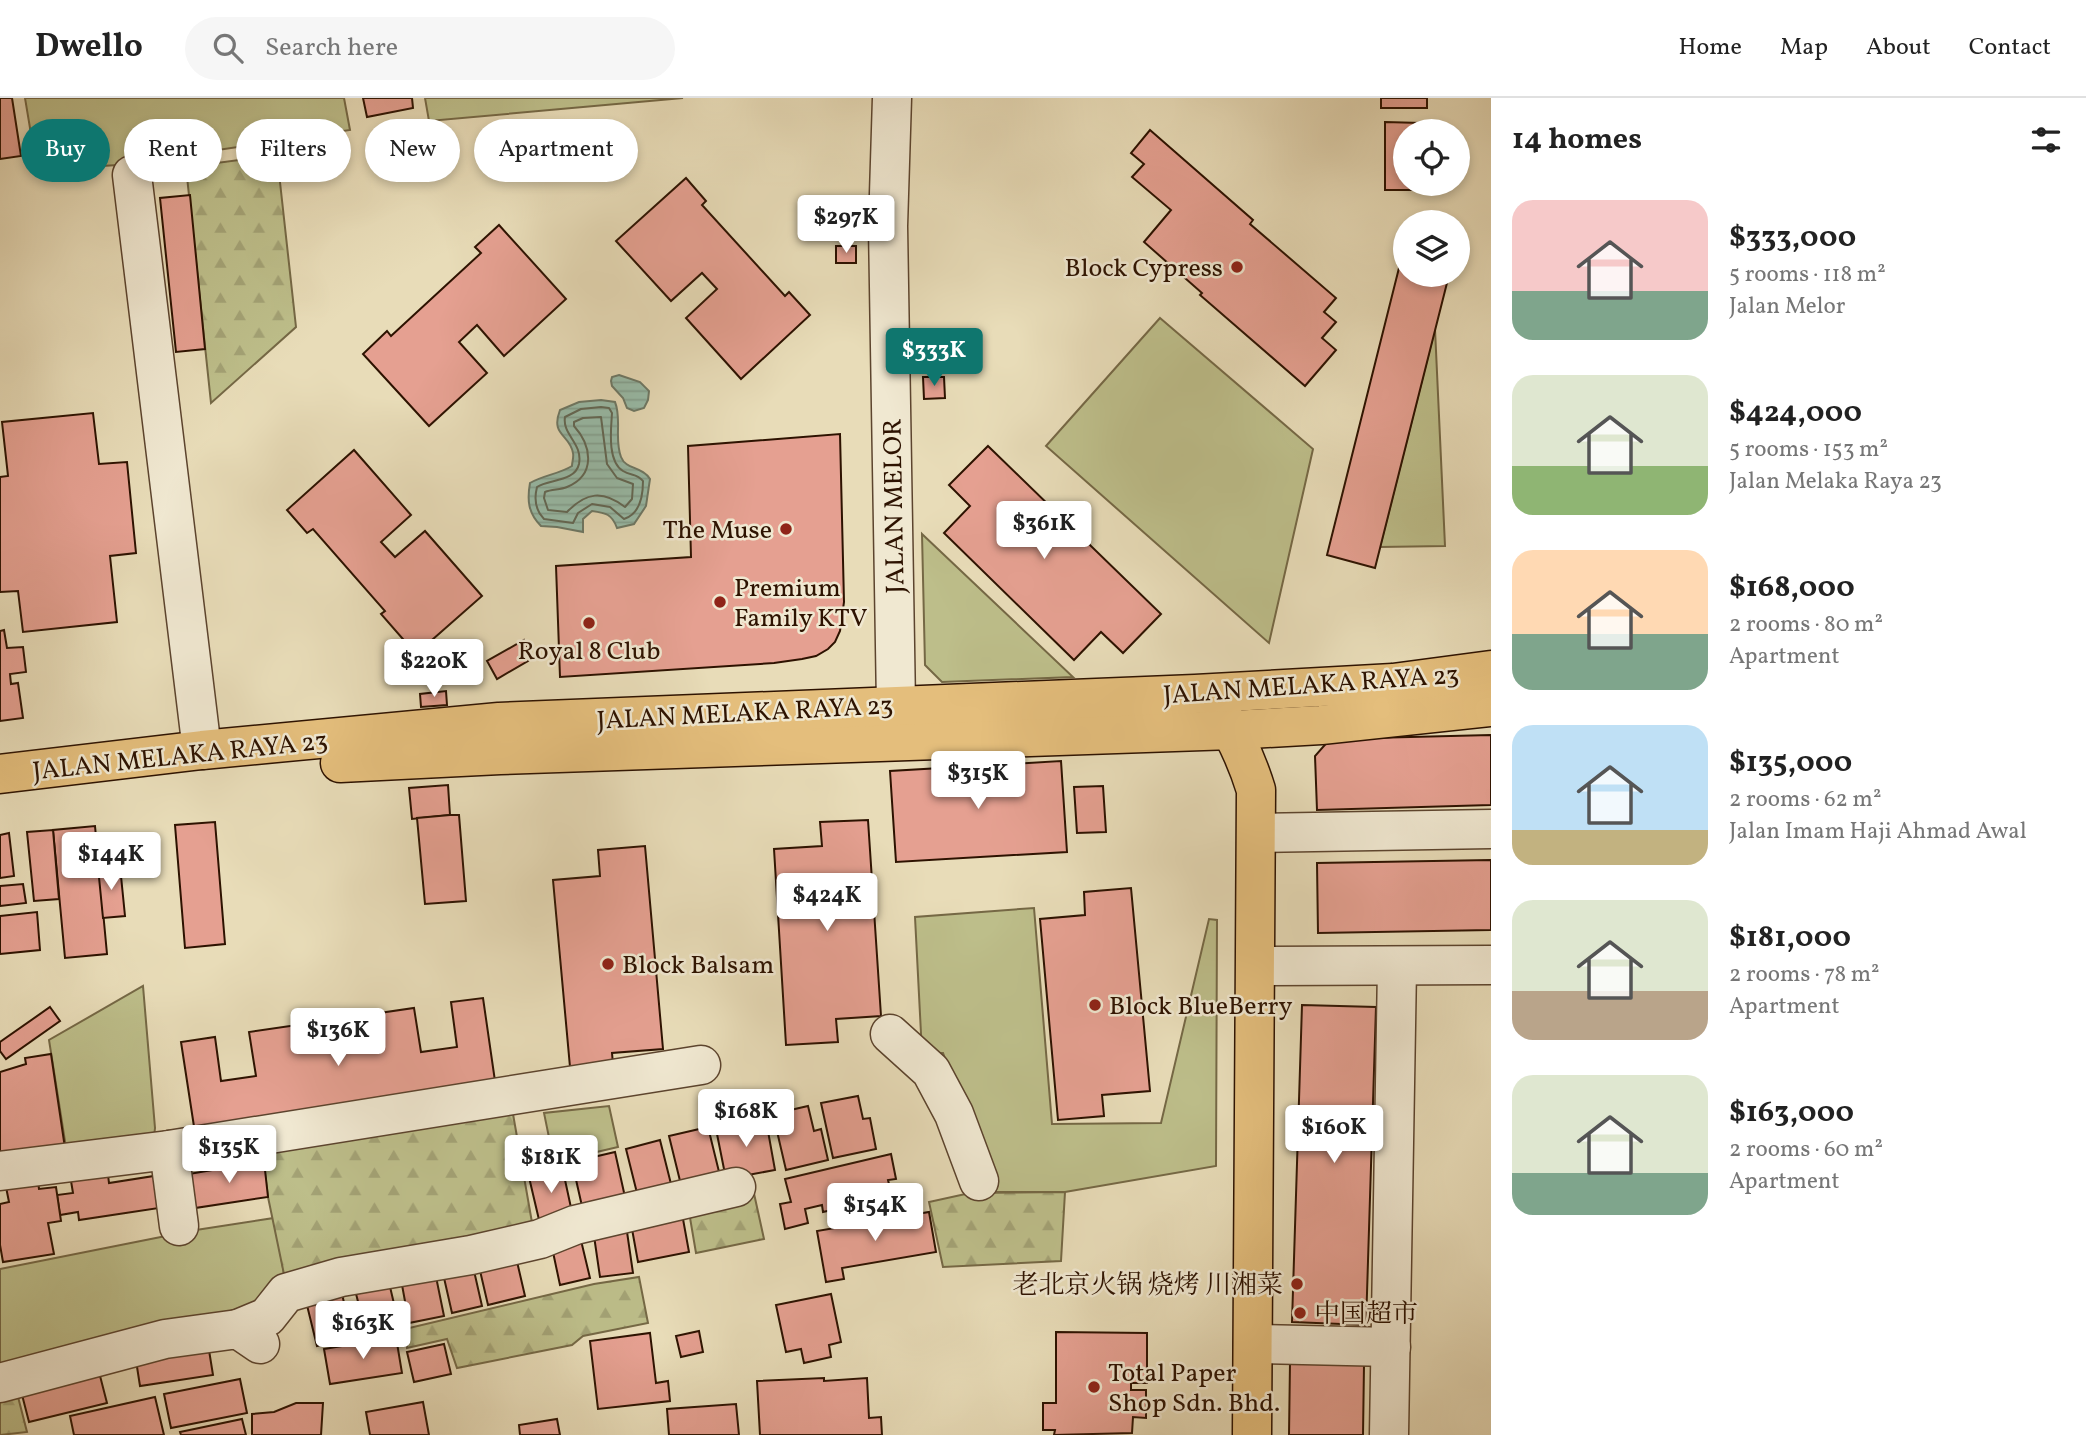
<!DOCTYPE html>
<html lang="en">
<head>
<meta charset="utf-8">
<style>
  :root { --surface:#fff; --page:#f6f6f6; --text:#222; --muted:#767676; --line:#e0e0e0; --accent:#0f766e }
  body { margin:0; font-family:Vollkorn,"Noto Serif SC",serif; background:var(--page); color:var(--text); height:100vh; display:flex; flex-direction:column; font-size:26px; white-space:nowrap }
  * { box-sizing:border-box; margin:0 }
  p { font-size:23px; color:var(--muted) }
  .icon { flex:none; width:38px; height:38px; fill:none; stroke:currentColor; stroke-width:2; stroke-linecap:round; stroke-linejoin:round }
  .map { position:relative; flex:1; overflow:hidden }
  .side { display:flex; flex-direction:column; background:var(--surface); width:595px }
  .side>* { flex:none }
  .hud { position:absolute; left:21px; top:21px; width:665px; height:63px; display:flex; gap:14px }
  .controls { position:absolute; left:1393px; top:21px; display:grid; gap:14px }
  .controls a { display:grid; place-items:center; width:77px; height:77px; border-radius:50%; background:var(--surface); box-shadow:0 4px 10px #0003; font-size:35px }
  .price { position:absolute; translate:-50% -60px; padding:0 16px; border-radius:7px; background:#fff; color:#222; font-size:23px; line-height:46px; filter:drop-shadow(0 2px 4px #0008) }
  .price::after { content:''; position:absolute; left:50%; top:42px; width:21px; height:16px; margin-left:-10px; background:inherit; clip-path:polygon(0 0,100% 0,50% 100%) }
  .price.active { background:var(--accent); color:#fff }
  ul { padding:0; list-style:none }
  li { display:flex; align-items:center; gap:21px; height:175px; padding:0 21px }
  li span { display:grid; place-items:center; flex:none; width:196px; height:140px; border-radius:21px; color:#555 }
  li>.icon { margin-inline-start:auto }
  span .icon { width:84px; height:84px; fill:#fffc; stroke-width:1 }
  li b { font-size:30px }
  h2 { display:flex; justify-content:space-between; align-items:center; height:84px; padding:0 21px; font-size:30px }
  .pill { padding:0 24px; border-radius:32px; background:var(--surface); box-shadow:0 4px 10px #0003; font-size:24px; line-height:63px }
  .pill.active { background:var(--accent); color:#fff }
  header { display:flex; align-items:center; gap:42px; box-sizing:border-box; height:98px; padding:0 35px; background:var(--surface); border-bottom:2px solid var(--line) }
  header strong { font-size:33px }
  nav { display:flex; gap:38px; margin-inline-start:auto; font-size:24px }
  .search { width:490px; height:63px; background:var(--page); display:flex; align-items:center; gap:18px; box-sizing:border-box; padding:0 24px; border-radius:38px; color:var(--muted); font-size:26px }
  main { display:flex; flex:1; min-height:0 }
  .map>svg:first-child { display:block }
  .green { fill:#bdbe8a; stroke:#756845; stroke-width:2 }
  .forest { fill:url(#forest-firs); stroke:#756845; stroke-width:2 }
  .water { fill:url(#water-rules); stroke:#6d7865; stroke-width:2 }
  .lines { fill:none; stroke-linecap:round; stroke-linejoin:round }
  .shore { stroke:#626754; stroke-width:2 }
  .building { fill:#e5a091; stroke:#2d1200; stroke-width:2 }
  .minor-casing { stroke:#5c442e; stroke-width:41 }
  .major-casing { stroke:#2d1200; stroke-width:41 }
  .minor { stroke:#f0e8d1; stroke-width:38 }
  .major { stroke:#e4be7c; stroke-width:38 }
  .poi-dot { fill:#8f2418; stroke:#f0e8d1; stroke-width:2.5 }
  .labels { text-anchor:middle; stroke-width:5; stroke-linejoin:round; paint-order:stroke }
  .poi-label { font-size:26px; fill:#2d1200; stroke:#f0e8d1; text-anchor:start }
  .street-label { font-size:26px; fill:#2d1200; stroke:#f0e8d1 }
</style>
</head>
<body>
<header>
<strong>Dwello</strong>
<div class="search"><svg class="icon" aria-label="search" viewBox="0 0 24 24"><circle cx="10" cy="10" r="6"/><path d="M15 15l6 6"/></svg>Search here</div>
<nav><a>Home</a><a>Map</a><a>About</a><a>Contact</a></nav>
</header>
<main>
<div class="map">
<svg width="1491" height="1337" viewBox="0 0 1491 1337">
  <defs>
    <pattern id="forest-firs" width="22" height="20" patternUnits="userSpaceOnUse" patternTransform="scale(1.75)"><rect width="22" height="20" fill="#bdbe8a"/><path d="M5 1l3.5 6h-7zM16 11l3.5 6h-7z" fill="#a3a275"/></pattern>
    <pattern id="water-rules" width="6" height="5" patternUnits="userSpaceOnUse" patternTransform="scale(1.75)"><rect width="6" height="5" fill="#98bca9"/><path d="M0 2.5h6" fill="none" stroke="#83a190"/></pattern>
  </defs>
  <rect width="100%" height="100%" fill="#e8dcb8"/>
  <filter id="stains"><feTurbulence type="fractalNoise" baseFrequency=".00286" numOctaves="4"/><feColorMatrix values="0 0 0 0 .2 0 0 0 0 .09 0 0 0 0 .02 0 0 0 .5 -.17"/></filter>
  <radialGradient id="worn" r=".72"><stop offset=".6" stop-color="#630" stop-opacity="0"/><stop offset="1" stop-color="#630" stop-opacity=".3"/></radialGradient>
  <g class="green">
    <polygon points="25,0 344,0 350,32 118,67 37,72"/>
    <polygon points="425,0 683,0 429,23"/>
    <polygon points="1160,220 1313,351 1269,545 1046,348"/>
    <polygon points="1435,231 1445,448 1380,449"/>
    <polygon points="922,436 1073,579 942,584 925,567"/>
    <polygon points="1034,810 1052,1026 1161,1025 1209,821 1217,822 1216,1068 1065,1094 994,1094 943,955 922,955 915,819"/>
    <polygon points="143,888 155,1030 154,1039 67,1056 49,942"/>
    <polygon points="609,1008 618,1049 554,1064 544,1015"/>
    <polygon points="274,1120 285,1181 256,1210 0,1274 0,1171 196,1132"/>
  </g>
  <g class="forest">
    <polygon points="277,57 296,229 211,305 186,69"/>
    <polygon points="513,1016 534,1136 285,1181 268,1099 262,1052"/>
    <polygon points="753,1091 764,1141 696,1155 688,1108"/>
    <polygon points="1065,1094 1061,1163 943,1169 929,1104 970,1095"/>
    <polygon points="639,1179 648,1225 583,1238 572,1247 457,1270 447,1241 407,1250 405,1231 594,1186"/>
    <polygon points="15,1287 27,1334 0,1337 0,1290"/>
  </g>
  <g class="water">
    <polygon points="619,277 640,284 649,293 648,302 644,310 634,313 627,310 623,300 612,288 611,283 612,279"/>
    <path d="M601,302L615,304C622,321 614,341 621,359C626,372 642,368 650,381L646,408L634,426L617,430C612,416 606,415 592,413L583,421V434L557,429L541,428C528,415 527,402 530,385C544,377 559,376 572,368C572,364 574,359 573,355C570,336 550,338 560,312L579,304Z"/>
  </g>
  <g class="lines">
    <g class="shore">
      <path d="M601,309L609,310L612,315C611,331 607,363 623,373C631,378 637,375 643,383C643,398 640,416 624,421L610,409L592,406L578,415L573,425L544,421C535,412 534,401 537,389C549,381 575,384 579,366C583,345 562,337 565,319L581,311Z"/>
      <path d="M601,319L607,366L617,380L633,386L632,401L625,409C603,392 586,394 567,414L548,412L544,400L545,394C552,391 560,392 567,389C596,377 592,348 574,328V324L583,320Z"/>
    </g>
  </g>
  <g class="building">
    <polygon points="0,0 12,0 21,58 0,61"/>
    <polygon points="363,0 412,0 413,10 367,19"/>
    <rect x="1381" y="0" width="46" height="10"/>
    <polygon points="1385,24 1421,25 1421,33 1405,33 1405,86 1421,86 1421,92 1385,92"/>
    <polygon points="1150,32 1253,122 1250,126 1336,200 1324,214 1336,224 1322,240 1336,252 1305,288 1200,197 1202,195 1144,144 1171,112 1132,79 1144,66 1131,55"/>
    <polygon points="686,80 706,103 702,107 785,198 789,194 810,217 741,281 686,220 717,191 702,175 671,203 616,143"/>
    <polygon points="190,97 205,251 176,254 160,100"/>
    <polygon points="499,127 566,201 504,258 477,227 459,244 487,275 429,328 363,256 387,233 391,238 481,155 475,149"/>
    <polygon points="1405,146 1405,177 1449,177 1375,470 1327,457"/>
    <rect x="836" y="148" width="20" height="17"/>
    <polygon points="923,279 944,279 945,300 924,301"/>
    <polygon points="93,315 99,366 127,364 136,455 110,458 117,524 23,534 18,493 0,494 0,379 8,378 2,324"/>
    <polygon points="840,336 844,504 840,533 835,544 828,551 816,558 802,561 774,565 560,579 556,468 691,459 688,348"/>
    <polygon points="988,348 1161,516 1123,555 1101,534 1074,562 944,435 970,408 949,387"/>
    <polygon points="354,352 411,417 381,444 395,459 425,433 482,498 416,556 381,516 385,513 313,431 307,435 287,412"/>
    <polygon points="4,532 7,550 23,549 26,574 10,576 11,586 18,585 23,620 0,623 0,533"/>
    <polygon points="524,542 533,560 497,581 487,563"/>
    <polygon points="446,593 447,607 421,609 420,596"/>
    <polygon points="1491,637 1491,707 1317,712 1315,658 1330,641"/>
    <polygon points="1061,663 1067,754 896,764 890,673"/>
    <polygon points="448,687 450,717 412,721 409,690"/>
    <polygon points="1103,688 1106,734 1077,735 1074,689"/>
    <polygon points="450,717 459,717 466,803 425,806 417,720"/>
    <polygon points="868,722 881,918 836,921 838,944 786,947 774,751 822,748 820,724"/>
    <polygon points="215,724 225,846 185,850 175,727"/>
    <polygon points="95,728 107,856 65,860 53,732"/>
    <polygon points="53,732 59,801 34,803 27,734"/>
    <polygon points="9,735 14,778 0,780 0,737"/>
    <polygon points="645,748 663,951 612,955 614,977 571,980 553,782 600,778 598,752"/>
    <polygon points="1491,762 1491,832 1318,835 1317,765"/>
    <polygon points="120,768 125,818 103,820 98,769"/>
    <polygon points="23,786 26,805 0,808 0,788"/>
    <polygon points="1131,790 1150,993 1102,997 1104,1018 1058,1022 1040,821 1085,817 1084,794"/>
    <polygon points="37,814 40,852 0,856 0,818"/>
    <polygon points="483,900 496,990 195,1035 181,944 215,939 221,983 256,978 249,934 414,910 421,954 457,949 451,904"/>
    <polygon points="1302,907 1376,909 1366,1227 1292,1224"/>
    <polygon points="50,909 60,923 6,961 0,953 0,944"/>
    <polygon points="51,956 65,1050 0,1060 0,974 26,966 25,960"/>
    <polygon points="858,998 863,1021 870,1020 876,1051 833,1060 821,1005"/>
    <polygon points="808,1008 814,1033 821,1031 828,1062 786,1072 773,1016"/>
    <polygon points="766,1022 775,1072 726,1081 716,1031"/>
    <polygon points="708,1029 722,1086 683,1095 669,1038"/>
    <polygon points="660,1042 672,1090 638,1099 626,1051"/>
    <polygon points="615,1054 627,1108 584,1117 572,1064"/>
    <polygon points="891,1056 896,1081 888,1082 892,1098 823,1114 822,1107 805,1111 808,1125 785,1131 780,1106 791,1104 785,1081"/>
    <polygon points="264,1063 268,1099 195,1110 189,1076"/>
    <polygon points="562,1068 573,1119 540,1126 528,1075"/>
    <polygon points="108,1077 109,1085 154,1078 159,1110 79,1122 78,1114 60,1117 57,1097 73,1095 71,1083"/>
    <polygon points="38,1084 39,1091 56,1089 61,1123 48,1125 54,1156 3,1164 0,1147 0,1106 9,1104 6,1089"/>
    <polygon points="681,1110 689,1154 638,1164 630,1120"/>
    <polygon points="929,1114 936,1154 842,1170 844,1181 826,1184 817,1133"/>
    <polygon points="626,1127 633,1175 600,1179 593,1131"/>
    <polygon points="579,1134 590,1180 560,1187 550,1140"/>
    <polygon points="515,1155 525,1198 488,1207 478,1164"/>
    <polygon points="472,1164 482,1208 452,1215 442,1171"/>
    <polygon points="434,1169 444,1218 409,1225 400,1176"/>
    <polygon points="387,1176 399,1227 366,1235 353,1184"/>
    <polygon points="340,1187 352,1240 317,1248 304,1195"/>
    <polygon points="831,1196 841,1244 829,1247 831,1259 804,1265 801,1251 786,1254 776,1207"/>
    <polygon points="699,1233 703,1254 681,1259 676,1238"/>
    <polygon points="1056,1234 1147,1235 1147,1285 1131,1285 1131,1292 1146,1292 1146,1320 1133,1319 1132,1335 1054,1337 1055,1332 1043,1332 1043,1305 1056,1305"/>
    <polygon points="650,1235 656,1285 668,1283 670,1303 598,1311 590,1243"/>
    <polygon points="396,1239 402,1275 330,1286 324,1251"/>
    <polygon points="208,1246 213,1277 140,1288 135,1256"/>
    <polygon points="444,1246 451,1276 414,1284 407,1254"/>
    <polygon points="1290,1265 1364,1267 1363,1337 1289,1337"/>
    <polygon points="98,1270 107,1305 29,1324 20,1289"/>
    <polygon points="824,1280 824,1283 867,1280 869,1320 881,1319 882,1337 760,1337 757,1283"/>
    <polygon points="240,1281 247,1315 171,1330 164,1296"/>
    <polygon points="155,1299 164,1337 74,1337 70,1318"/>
    <polygon points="423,1304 429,1337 370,1337 366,1314"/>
    <polygon points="296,1305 323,1305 321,1337 252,1337 252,1316 274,1314"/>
    <polygon points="736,1306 739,1337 669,1337 667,1311"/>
    <polygon points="242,1321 246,1337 181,1337 180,1334"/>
    <polygon points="557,1321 560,1337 520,1337 519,1327"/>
  </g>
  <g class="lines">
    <defs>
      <g id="minor">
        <polyline points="892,0 888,128 896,607"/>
        <polyline points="132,77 202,652"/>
        <polyline points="1257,735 1491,731"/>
        <polyline points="1256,868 1491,867"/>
        <polyline points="890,936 931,973 954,1016 979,1083"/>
        <polyline points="169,1052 179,1128"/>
        <polyline points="0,1073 169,1052 701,967"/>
        <polyline points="238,1231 267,1219 286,1195 341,1179 471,1157 540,1141 575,1127 736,1089"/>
        <polyline points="1253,1246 1391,1249"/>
        <polyline points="0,1285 165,1241 238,1231 260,1246"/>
        <polyline points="1389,1337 1397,869"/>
      </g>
      <g id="major">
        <path d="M1219,613C1236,638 1247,663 1256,692L1252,1337"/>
        <polyline points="340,665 500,657 1232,632 1321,627 1491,609"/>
        <polyline points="0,676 202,652 499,624 1195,596 1393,585 1491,572"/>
      </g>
    </defs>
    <use href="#minor" class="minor-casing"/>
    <use href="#major" class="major-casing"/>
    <use href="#minor" class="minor"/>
    <use href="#major" class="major"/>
  </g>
  <g class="poi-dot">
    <circle cx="1237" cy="169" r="7"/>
    <circle cx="786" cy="431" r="7"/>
    <circle cx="720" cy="504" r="7"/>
    <circle cx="589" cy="525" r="7"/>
    <circle cx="608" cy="866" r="7"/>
    <circle cx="1095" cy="907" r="7"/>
    <circle cx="1297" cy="1186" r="7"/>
    <circle cx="1300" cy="1215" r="7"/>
    <circle cx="1094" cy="1289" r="7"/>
  </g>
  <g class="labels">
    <g class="poi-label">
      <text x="1223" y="178" text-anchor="end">Block Cypress</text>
      <text x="772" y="440" text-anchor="end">The Muse</text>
      <text x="734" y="498">Premium<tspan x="734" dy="30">Family KTV</tspan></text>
      <text x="589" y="561" text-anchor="middle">Royal 8 Club</text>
      <text x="622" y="875">Block Balsam</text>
      <text x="1109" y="916">Block BlueBerry</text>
      <text x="1283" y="1195" text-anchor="end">老北京火锅 烧烤 川湘菜</text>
      <text x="1314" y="1224">中国超市</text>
      <text x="1108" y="1283">Total Paper<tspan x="1108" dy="30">Shop Sdn. Bhd.</tspan></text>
    </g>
    <g class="street-label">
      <text transform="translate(893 408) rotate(-91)" y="9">JALAN MELOR</text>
      <text transform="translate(1311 586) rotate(-4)" y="9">JALAN MELAKA RAYA 23</text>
      <text transform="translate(745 614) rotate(-3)" y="9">JALAN MELAKA RAYA 23</text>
      <text transform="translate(180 657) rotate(-6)" y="9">JALAN MELAKA RAYA 23</text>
    </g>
  </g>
  <rect width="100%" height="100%" filter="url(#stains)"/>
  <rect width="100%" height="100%" fill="url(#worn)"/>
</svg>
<div class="controls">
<a><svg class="icon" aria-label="locate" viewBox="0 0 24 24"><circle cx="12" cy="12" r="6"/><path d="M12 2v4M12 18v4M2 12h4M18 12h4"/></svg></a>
<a><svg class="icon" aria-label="layers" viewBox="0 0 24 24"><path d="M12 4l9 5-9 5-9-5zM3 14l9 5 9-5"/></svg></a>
</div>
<b class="price" style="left:846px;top:157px">$297K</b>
<b class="price active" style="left:934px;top:290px">$333K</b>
<b class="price" style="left:1044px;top:463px">$361K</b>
<b class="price" style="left:434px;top:601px">$220K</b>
<b class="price" style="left:978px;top:713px">$315K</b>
<b class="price" style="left:111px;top:794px">$144K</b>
<b class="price" style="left:827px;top:835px">$424K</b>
<b class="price" style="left:338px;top:970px">$136K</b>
<b class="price" style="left:746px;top:1051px">$168K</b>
<b class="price" style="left:1334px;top:1067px">$160K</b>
<b class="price" style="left:229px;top:1087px">$135K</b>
<b class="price" style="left:551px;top:1097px">$181K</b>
<b class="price" style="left:875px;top:1145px">$154K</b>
<b class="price" style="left:363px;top:1263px">$163K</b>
<div class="hud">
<a class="pill active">Buy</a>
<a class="pill">Rent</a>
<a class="pill">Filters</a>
<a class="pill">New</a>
<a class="pill">Apartment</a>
</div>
</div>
<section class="side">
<h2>14 homes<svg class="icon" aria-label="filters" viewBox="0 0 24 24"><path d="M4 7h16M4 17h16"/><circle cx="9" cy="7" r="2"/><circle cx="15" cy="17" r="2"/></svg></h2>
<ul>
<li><span style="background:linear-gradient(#f6c9c9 65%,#7fa58c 0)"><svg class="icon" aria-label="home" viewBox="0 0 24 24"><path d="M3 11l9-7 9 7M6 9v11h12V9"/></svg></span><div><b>$333,000</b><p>5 rooms · 118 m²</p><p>Jalan Melor</p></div></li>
<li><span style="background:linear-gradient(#dfe7d0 65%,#8fb573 0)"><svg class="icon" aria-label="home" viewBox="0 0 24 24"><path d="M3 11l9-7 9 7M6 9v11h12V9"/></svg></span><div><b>$424,000</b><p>5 rooms · 153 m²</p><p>Jalan Melaka Raya 23</p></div></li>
<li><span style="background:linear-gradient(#ffd9b3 60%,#7fa58c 0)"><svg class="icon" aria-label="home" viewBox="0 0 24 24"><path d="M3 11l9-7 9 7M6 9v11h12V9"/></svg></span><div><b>$168,000</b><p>2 rooms · 80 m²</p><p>Apartment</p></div></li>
<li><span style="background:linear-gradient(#bfe0f5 75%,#c2b280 0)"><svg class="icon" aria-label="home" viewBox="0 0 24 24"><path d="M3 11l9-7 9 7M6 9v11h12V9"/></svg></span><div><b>$135,000</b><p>2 rooms · 62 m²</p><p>Jalan Imam Haji Ahmad Awal</p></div></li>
<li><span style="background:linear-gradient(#dfe7d0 65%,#b9a48a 0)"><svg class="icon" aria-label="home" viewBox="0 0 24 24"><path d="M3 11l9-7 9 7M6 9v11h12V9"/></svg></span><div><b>$181,000</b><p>2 rooms · 78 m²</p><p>Apartment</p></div></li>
<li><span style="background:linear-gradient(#dfe7d0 70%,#7fa58c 0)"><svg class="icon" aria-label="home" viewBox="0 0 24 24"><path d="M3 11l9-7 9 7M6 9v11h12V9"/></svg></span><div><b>$163,000</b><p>2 rooms · 60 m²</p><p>Apartment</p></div></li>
</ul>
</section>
</main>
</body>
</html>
